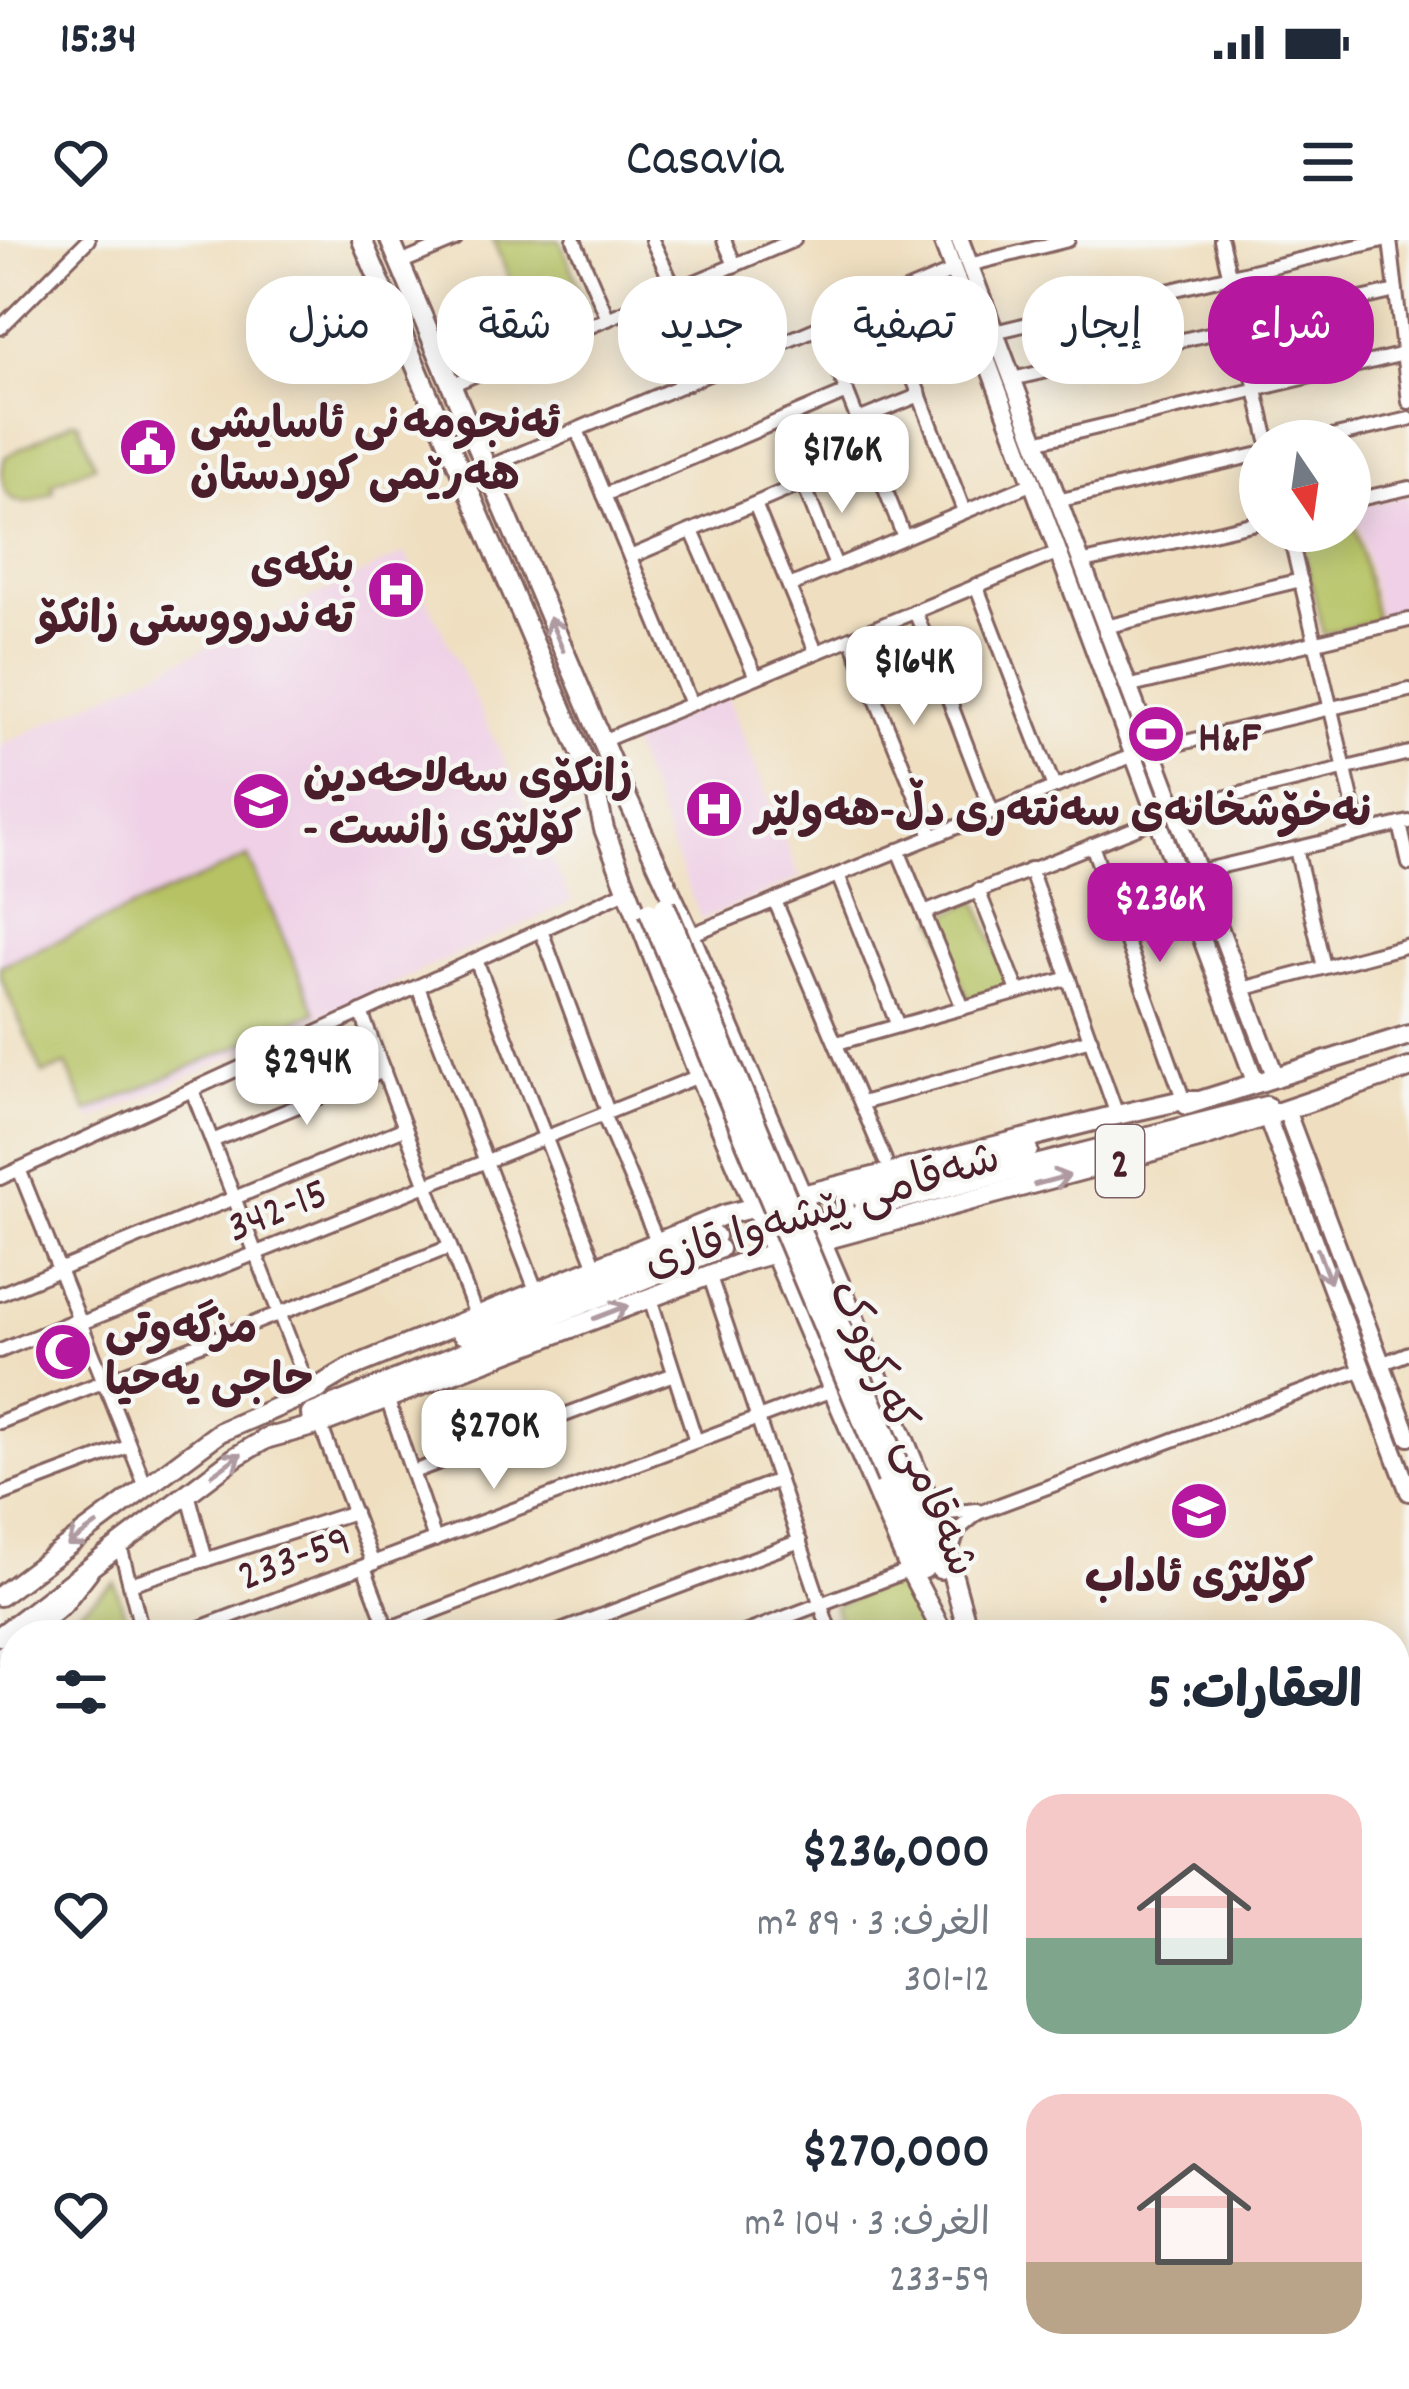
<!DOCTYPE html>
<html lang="ar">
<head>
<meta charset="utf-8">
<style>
  :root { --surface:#fff; --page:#f2f2f3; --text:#1f2937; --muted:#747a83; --accent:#b5179e }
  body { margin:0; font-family:Dekko,"Playpen Sans Arabic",sans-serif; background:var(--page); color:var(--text); direction:rtl; height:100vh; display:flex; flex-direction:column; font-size:45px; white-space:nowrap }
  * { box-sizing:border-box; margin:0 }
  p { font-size:39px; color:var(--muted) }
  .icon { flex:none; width:66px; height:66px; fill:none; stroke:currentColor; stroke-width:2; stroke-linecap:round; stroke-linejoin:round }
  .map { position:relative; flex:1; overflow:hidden; direction:ltr }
  .details { position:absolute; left:0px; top:1380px; width:1410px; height:771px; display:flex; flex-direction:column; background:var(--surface); border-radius:48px 48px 0 0; box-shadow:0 6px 30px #0003; direction:rtl }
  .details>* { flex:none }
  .hud { position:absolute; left:36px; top:36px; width:1338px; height:108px; direction:rtl; display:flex; gap:24px }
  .needle { width:78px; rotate:167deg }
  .tools { position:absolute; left:1239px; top:180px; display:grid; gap:24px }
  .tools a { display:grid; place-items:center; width:132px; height:132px; border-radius:50%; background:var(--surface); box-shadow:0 6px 30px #0003; font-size:60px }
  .price { position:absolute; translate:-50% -102px; padding:0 27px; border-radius:24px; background:#fff; color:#222; font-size:39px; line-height:78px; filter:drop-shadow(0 3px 6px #0008) }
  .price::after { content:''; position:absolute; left:50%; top:72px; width:36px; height:27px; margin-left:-18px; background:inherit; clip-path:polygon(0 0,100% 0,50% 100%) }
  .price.on { background:var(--accent); color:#fff }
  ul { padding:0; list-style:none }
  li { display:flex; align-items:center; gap:36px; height:300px; padding:0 48px }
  li span { display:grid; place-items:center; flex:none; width:336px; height:240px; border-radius:36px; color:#555 }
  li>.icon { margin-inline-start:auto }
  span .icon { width:144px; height:144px; fill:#fffc; stroke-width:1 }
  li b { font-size:51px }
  h2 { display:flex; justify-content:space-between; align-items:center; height:144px; padding:0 48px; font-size:51px }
  .pill { padding:0 42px; border-radius:48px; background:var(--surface); box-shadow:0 6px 30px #0003; font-size:42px; line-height:108px }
  .pill.on { background:var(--accent); color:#fff }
  .status { display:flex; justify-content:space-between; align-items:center; height:84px; padding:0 60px; background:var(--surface); direction:ltr }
  .status svg { height:33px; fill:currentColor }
  header { display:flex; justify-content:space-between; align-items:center; height:156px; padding:0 48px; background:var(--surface); font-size:54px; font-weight:600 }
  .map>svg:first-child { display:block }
  .built { fill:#efd0e6 }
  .green { fill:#b6c264; stroke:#807048; stroke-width:3 }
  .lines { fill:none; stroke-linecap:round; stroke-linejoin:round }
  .highway-tunnel { stroke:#ceb9a2; stroke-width:18; stroke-dasharray:18 9; stroke-linecap:butt }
  .minor-casing { stroke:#84625f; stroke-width:18 }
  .major-casing { stroke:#84625f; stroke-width:22 }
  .highway-casing { stroke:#84625f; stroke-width:24 }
  .minor { stroke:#fff; stroke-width:12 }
  .major { stroke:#fff; stroke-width:16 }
  .highway { stroke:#fff; stroke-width:18 }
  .highway-bridge-casing { stroke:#84625f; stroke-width:24; stroke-linecap:butt }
  .highway-bridge { stroke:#fff; stroke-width:18 }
  .oneway { stroke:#ae9aa0 }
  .labels { text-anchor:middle; stroke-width:9; stroke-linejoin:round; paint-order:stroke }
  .shield { fill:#f6f6f2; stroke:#7e6067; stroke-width:3 }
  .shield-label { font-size:42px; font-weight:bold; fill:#4a1f2b }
  .poi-label { font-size:45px; font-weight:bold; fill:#4a1f2b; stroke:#f6f6f2; text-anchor:start }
  .street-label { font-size:45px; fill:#4a1f2b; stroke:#f6f6f2 }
</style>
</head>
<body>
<div class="status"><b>15:34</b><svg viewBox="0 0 49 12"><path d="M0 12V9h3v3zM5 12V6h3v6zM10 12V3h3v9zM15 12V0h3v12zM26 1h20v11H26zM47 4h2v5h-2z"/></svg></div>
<header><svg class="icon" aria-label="menu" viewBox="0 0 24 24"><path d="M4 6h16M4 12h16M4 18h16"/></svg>Casavia<svg class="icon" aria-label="heart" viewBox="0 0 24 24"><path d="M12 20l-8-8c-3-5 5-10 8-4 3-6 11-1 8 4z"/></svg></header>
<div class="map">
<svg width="1409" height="2149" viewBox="0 0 1409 2149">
  <rect width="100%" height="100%" fill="#f6f6f2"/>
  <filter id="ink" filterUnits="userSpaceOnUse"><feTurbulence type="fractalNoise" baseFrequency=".00833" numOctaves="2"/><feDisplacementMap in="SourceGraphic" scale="24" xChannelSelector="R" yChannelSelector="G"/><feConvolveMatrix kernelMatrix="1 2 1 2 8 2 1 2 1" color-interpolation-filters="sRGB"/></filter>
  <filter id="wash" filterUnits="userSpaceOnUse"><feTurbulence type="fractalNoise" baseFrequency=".004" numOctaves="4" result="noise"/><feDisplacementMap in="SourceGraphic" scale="48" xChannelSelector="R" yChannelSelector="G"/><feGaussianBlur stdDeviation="2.7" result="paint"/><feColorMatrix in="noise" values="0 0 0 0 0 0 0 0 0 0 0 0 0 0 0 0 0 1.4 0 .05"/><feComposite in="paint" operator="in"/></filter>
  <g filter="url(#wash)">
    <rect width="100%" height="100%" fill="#efdfc0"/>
    <g class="built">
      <polygon points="708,45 737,103 683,127 655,68"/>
      <polygon points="1409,255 1409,373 1380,381 1355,267"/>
      <polygon points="405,313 572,662 91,881 65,825 45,830 0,726 0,506"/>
      <polygon points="727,456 800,638 701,680 629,500"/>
      <polygon points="1409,1799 1409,1952 1395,1957 1395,1805"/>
    </g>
    <g class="green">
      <polygon points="493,0 560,0 589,71 533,95"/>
      <path d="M73,181L78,182L95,225L52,244L54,252C45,256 35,262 25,262C0,261 0,235 5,217Z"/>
      <polygon points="1351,269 1377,381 1323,394 1299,291 1350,291"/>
      <polygon points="248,617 316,772 87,872 66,825 43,834 0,736 0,726"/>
      <polygon points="977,661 1011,747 968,759 936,679"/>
      <polygon points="901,1338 928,1395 842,1395 834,1366"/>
      <polygon points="115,1343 131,1395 46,1395"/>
    </g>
  </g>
  <g filter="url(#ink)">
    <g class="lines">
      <g class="highway-tunnel">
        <polyline points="715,996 854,957"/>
        <polyline points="719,1009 859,970"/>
      </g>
      <defs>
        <g id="minor">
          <polyline points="574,0 608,79"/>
          <polyline points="652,0 675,50"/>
          <polyline points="724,0 735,25"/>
          <polyline points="1221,0 1268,201"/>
          <polyline points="1390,0 1409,162"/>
          <polyline points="400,23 455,0"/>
          <polyline points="969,25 1068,0"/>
          <polyline points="719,32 753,115"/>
          <polyline points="883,60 964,271"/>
          <polyline points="647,62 681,146"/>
          <polyline points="821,87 904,297"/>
          <polyline points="0,88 88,0"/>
          <polyline points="994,92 1383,0"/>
          <polyline points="1012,139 1396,51"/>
          <polyline points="451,145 794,0"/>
          <polyline points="858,180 920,155"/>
          <polyline points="577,190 691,464"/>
          <polyline points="1314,201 1409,179"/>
          <polyline points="1035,202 1404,114"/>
          <polyline points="486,228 953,31"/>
          <polyline points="803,243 836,326"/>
          <polyline points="604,255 847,152"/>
          <polyline points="1057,261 1260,214"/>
          <polyline points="1350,261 1409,248"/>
          <polyline points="755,264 816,412"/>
          <polyline points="692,291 756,437"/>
          <polyline points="1289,291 1360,593"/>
          <polyline points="630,317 871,214"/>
          <polyline points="1080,323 1260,282"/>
          <polyline points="976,345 1054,547"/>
          <polyline points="789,346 1033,243"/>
          <polyline points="915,371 992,572"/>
          <polyline points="1105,387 1301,340"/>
          <polyline points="851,398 932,596"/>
          <polyline points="1127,447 1409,380"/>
          <polyline points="602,501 1059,312"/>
          <polyline points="1151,510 1409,450"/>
          <polyline points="1174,570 1409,513"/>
          <polyline points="1400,584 1409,624"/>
          <polyline points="1092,605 1184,861"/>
          <polyline points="1296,609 1324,727"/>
          <polyline points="898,610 963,768"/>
          <polyline points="1030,629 1117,875"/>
          <polyline points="1197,632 1409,582"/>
          <polyline points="838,635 898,786"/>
          <polyline points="978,650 1018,751"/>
          <polyline points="775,661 885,920"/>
          <polyline points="924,673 1158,579"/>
          <polyline points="541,690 608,872"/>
          <polyline points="690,695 1134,515"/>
          <polyline points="476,720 596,1027"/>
          <polyline points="418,747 536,1050"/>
          <polyline points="1242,749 1409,705"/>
          <polyline points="361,772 476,1075"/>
          <polyline points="837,803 1069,738"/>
          <polyline points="192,850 310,1152"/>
          <polyline points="862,863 1091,799"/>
          <polyline points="603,874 657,1001"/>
          <polyline points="212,901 384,831"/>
          <polyline points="19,929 146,1247"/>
          <polyline points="0,938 628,650"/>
          <polyline points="709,1034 831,1395"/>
          <polyline points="0,1054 405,888"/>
          <polyline points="650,1058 696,1201"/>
          <polyline points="79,1084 699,836"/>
          <polyline points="0,1111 78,1079"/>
          <polyline points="1381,1124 1409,1113"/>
          <polyline points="387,1158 435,1300"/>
          <polyline points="0,1182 450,1007"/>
          <polyline points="320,1184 373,1324"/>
          <polyline points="413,1232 674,1134"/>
          <polyline points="188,1253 206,1320"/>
          <polyline points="0,1255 127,1207"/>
          <polyline points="931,1259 948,1273 977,1270"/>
          <polyline points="120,1306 143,1395"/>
          <polyline points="951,1312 959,1289 978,1273 1363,1129"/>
          <polyline points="364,1327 389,1394"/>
          <polyline points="130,1344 354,1272"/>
          <polyline points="410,1380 437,1395"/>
          <polyline points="181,1395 835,1149"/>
          <polyline points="372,1395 779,1240"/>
          <polyline points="550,1395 800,1301"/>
          <polyline points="739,1395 910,1330"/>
          <polyline points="0,1463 15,1457"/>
          <polyline points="0,1611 15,1633"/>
          <polyline points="0,1675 15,1661"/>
          <polyline points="0,1761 15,1747"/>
          <polyline points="0,1857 15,1843"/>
          <polyline points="0,1914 15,1931"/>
          <polyline points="0,2014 15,2029"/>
          <polyline points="1395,2103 1409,2099"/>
          <polyline points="0,2118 15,2103"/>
          <polyline points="1395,2121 1409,2117"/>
          <polyline points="157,2136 166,2149"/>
          <polyline points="234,2136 242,2149"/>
          <polyline points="575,2136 583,2149"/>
          <polyline points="676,2136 684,2149"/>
          <polyline points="770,2136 774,2149"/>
          <polyline points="839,2136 843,2149"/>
          <polyline points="1121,2136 1126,2149"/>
          <polyline points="70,2149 82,2136"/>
          <polyline points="290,2149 332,2136"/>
          <polyline points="454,2149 475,2136"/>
          <polyline points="590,2149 611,2136"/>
          <polyline points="718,2149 739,2136"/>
          <polyline points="927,2149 971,2136"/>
          <polyline points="1297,2149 1343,2136"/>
        </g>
        <g id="major">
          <polyline points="942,0 1256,844"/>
          <polyline points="960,0 1276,838"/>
          <polyline points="1286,870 1409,1197"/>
          <polyline points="1267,877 1409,1252"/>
          <polyline points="27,1395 64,1364 89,1332"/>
          <polyline points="0,1416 15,1405"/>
          <polyline points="0,1483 15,1510"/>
          <polyline points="1395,1580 1409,1575"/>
          <polyline points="1395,1597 1409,1592"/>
          <polyline points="398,2136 406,2149"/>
          <polyline points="1226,2149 1256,2140"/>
        </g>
        <g id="highway">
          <polyline points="362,0 598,553"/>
          <polyline points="390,0 620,543 690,695 845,1056 939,1285 969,1395"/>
          <polyline points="594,544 604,589 699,836 910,1330 944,1395"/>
          <polyline points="1187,865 1409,795"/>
          <polyline points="860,942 846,953 844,969 855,983 876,984"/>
          <polyline points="859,956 1028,910"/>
          <polyline points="864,969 1266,866"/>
          <polyline points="462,1094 715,996"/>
          <polyline points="310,1152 350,1128 724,975 1117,875 1179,861 1198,861"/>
          <polyline points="311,1174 719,1009"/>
          <polyline points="265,1199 320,1184 746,1021 1202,898 1409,828"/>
          <polyline points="902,1233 940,1329"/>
          <polyline points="887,1239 924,1329"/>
          <polyline points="0,1356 220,1192 319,1149"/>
          <polyline points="0,1396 237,1216 271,1196"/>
          <polyline points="1254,2136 1259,2149"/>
          <polyline points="1276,2136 1282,2149"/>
        </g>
      </defs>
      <use href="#minor" class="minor-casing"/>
      <use href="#major" class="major-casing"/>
      <use href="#highway" class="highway-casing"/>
      <use href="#minor" class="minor"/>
      <use href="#major" class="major"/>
      <use href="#highway" class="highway"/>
      <defs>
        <g id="highway-bridge">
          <polyline points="665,665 902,1233"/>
          <polyline points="649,671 887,1239"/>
        </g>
      </defs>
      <use href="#highway-bridge" class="highway-bridge-casing"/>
      <use href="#highway-bridge" class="highway-bridge"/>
    </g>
    <defs><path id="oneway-shaft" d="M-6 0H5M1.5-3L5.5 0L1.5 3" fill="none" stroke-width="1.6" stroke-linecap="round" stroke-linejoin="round" transform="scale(3)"/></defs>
    <g class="oneway">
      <use href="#oneway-shaft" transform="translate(556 394) rotate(-113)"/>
      <use href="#oneway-shaft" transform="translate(1052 940) rotate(-15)"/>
      <use href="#oneway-shaft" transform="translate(1324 1026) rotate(69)"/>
      <use href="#oneway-shaft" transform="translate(611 1072) rotate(-21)"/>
      <use href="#oneway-shaft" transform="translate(227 1224) rotate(-36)"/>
      <use href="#oneway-shaft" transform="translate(82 1295) rotate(144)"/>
    </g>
  </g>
  <defs>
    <symbol id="civic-disc" viewBox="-11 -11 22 22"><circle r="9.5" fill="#b5179e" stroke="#f6f6f2"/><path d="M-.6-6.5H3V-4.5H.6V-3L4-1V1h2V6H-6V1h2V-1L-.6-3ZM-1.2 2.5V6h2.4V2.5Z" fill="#fff"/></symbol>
    <symbol id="hospital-disc" viewBox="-11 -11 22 22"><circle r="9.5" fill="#b5179e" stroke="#f6f6f2"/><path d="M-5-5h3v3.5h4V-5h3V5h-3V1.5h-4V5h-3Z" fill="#fff"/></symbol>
    <symbol id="stadium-disc" viewBox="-11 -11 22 22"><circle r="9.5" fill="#b5179e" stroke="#f6f6f2"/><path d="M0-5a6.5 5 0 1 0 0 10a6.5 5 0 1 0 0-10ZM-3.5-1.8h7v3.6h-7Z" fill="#fff"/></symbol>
    <symbol id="university-disc" viewBox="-11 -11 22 22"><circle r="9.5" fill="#b5179e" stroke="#f6f6f2"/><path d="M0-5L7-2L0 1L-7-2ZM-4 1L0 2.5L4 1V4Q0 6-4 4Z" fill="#fff"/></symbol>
    <symbol id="mosque-disc" viewBox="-11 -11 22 22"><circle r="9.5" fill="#b5179e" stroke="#f6f6f2"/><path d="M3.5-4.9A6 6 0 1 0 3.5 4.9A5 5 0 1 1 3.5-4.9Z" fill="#fff"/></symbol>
  </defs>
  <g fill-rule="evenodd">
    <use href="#civic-disc" x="115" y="174" width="66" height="66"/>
    <use href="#hospital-disc" x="363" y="317" width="66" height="66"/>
    <use href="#stadium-disc" x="1123" y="461" width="66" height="66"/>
    <use href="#university-disc" x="228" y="528" width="66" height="66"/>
    <use href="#hospital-disc" x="681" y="536" width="66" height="66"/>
    <use href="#mosque-disc" x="30" y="1079" width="66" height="66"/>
    <use href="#university-disc" x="1166" y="1238" width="66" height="66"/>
  </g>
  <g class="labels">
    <rect class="shield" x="1096" y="885" width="48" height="72" rx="9"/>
    <g class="shield-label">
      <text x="1120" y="936">2</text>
    </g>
    <g class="poi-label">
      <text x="190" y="197">ئەنجومەنی ئاسایشی<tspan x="190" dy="52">هەرێمی کوردستان</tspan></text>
      <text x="354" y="340" text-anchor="end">بنکەی<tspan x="354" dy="52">تەندرووستی زانکۆ</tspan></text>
      <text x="1198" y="510">H&amp;F</text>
      <text x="303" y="551">زانکۆی سەلاحەدین<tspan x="303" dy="52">- کۆلێژی زانست</tspan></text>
      <text x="756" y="585">نەخۆشخانەی سەنتەری دڵ-هەولێر</text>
      <text x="105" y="1102">مزگەوتی<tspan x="105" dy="52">حاجی یەحیا</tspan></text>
      <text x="1199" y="1351" text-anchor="middle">کۆلێژی ئاداب</text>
    </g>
    <g class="street-label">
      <text transform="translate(276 967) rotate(-22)" y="16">342-15</text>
      <text transform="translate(821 967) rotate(-17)" y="16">شەقامی پێشەوا قازی</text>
      <text transform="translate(906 1187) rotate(67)" y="16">شەقامی کەرکووک</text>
      <text transform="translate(293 1315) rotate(-20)" y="16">233-59</text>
    </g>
  </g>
</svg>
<div class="tools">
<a><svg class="needle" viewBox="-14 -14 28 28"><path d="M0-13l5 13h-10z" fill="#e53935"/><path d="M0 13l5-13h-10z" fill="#747a83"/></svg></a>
</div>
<b class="price" style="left:842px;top:276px">$176K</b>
<b class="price" style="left:914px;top:488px">$164K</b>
<b class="price on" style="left:1160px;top:725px">$236K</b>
<b class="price" style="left:307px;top:888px">$294K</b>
<b class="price" style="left:494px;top:1252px">$270K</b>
<div class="hud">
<a class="pill on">شراء</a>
<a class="pill">إيجار</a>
<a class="pill">تصفية</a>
<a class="pill">جديد</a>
<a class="pill">شقة</a>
<a class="pill">منزل</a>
</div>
<section class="details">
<h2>العقارات: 5<svg class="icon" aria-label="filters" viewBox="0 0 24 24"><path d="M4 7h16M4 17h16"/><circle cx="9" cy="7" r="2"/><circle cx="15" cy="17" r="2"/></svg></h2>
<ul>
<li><span style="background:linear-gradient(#f6c9c9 60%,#7fa58c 0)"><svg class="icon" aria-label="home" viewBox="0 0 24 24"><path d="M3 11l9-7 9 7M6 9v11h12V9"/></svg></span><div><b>$236,000</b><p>الغرف: 3 · 89 m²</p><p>301-12</p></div><svg class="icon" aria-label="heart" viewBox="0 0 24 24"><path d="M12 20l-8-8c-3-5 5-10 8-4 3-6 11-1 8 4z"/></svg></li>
<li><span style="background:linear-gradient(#f6c9c9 70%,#b9a48a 0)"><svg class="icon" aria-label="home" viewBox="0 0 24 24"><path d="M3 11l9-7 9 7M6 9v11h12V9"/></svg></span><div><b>$270,000</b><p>الغرف: 3 · 104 m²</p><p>233-59</p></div><svg class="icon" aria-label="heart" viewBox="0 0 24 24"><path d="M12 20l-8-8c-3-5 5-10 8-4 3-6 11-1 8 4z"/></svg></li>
</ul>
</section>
</div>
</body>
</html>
